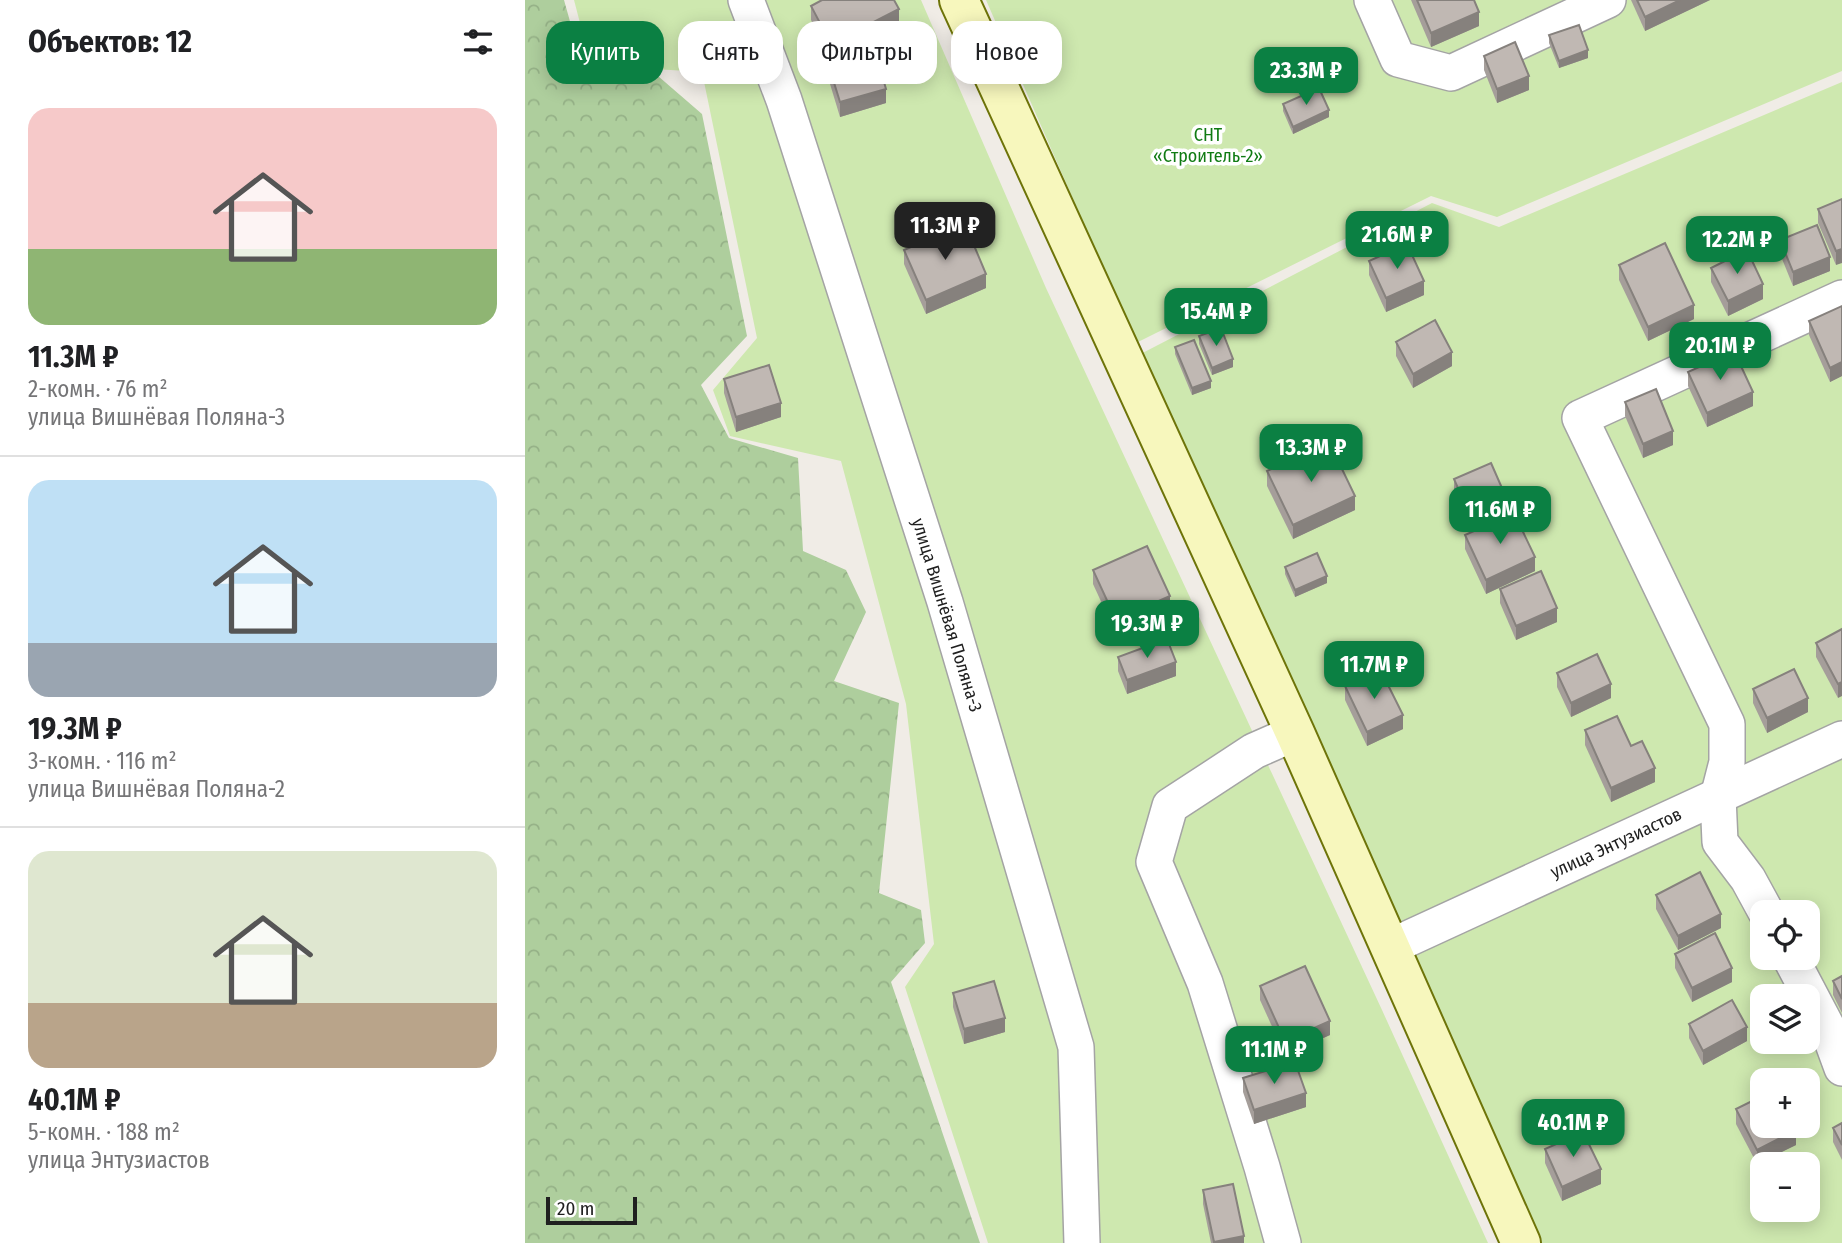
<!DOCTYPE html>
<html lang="ru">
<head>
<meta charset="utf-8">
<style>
  :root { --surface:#fff; --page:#f6f6f6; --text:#202124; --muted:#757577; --line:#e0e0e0; --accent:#0b8043 }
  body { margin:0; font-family:"Fira Sans Condensed",sans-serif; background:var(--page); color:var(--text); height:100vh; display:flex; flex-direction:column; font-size:26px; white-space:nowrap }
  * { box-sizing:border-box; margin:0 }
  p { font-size:23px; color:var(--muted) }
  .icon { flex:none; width:38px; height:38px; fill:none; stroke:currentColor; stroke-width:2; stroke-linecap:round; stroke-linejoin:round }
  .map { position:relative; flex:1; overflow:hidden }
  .details { display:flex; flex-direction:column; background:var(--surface); width:525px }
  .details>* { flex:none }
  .top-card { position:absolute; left:21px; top:21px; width:665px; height:63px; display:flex; gap:14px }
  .buttons { position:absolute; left:1225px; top:900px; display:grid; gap:14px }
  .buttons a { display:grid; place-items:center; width:70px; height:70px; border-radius:14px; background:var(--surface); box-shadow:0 4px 18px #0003; font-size:35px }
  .scale { position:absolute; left:21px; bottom:18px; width:91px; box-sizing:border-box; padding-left:7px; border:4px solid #202020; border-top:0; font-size:19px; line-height:24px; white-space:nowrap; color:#202020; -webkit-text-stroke:5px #fff; paint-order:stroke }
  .price { position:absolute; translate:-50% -60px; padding:0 16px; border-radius:14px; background:var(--accent); color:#fff; font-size:23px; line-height:46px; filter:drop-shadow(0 2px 4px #0008) }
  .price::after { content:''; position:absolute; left:50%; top:42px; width:21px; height:16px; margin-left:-10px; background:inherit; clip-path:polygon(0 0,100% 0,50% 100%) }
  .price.selected { background:#222; color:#fff }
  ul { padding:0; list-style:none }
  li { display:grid; align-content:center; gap:14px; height:371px; padding:0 28px }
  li+li { border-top:2px solid var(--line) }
  li span { display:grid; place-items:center; height:217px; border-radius:21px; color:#555 }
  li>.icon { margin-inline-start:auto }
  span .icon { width:126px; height:126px; fill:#fffc; stroke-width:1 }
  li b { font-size:30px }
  h2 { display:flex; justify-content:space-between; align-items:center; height:84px; padding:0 28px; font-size:30px }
  .tag { padding:0 24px; border-radius:21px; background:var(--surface); box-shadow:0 4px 18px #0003; font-size:24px; line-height:63px }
  .tag.selected { background:var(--accent); color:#fff }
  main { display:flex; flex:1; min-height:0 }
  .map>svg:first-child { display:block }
  .forest { fill:url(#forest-crowns) }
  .garden { fill:#cee8af; fill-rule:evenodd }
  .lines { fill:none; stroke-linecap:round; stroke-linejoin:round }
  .minor-casing { stroke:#a4a4a4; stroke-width:38 }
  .secondary-casing { stroke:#6e7409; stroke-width:42 }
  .minor { stroke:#fff; stroke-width:35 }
  .secondary { stroke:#f7f7bd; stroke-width:38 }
  .wall { fill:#a59e9a }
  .shaded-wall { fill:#86817d }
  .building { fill:#c0b8b3; stroke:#86817d; stroke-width:2 }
  .labels { text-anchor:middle; stroke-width:7; stroke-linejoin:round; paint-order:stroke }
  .park-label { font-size:18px; fill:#107b13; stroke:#fff }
  .street-label { font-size:18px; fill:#202020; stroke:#fff }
</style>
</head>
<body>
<main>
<section class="details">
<h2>Объектов: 12<svg class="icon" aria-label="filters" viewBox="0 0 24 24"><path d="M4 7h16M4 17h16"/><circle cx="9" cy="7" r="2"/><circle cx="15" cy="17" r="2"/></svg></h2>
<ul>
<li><span style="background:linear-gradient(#f6c9c9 65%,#8fb573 0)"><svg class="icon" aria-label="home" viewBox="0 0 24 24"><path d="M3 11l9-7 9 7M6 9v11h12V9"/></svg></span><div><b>11.3M ₽</b><p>2-комн. · 76 m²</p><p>улица Вишнёвая Поляна-3</p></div></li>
<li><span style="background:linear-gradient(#bfe0f5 75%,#9aa5b1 0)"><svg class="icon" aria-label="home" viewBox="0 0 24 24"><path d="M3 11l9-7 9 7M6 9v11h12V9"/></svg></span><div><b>19.3M ₽</b><p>3-комн. · 116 m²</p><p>улица Вишнёвая Поляна-2</p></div></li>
<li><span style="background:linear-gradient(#dfe7d0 70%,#b9a48a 0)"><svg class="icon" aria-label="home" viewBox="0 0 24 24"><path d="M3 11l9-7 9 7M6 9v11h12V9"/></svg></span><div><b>40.1M ₽</b><p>5-комн. · 188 m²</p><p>улица Энтузиастов</p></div></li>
</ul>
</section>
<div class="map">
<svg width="1317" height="1243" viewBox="0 0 1317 1243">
  <defs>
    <pattern id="forest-crowns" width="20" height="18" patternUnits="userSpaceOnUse" patternTransform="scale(1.75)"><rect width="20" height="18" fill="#aece9d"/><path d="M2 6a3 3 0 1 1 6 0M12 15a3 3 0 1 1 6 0" fill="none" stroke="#95b187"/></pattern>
  </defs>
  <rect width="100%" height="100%" fill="#f0ece6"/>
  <polygon class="forest" points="0,0 39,0 60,75 133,76 177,114 222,336 176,385 204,438 273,458 278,551 321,570 341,612 309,681 374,703 354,893 396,910 400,943 366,982 455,1243 0,1243"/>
  <g class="garden">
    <polygon points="49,0 396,0 521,288 857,1010 963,1243 463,1243 380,987 409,944 381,704 316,461 205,436 188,390 232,338 177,72 66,65"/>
    <polygon points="461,0 1317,0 1317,71 972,217 906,196 611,343"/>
    <path d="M1317,82V1243H993L604,360L907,203L974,227ZM1237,912H1283V957H1237ZM1237,996H1283V1041H1237ZM1237,1080H1283V1125H1237ZM1237,1164H1283V1209H1237Z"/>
  </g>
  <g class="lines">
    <defs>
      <g id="minor">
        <polyline points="221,0 259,100 420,602 551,1047 557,1243"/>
        <polyline points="847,0 873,59 926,73 1083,0"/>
        <polyline points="1241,912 1223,879 1195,842 1193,797 1202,762 1202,724 1055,418 1317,298"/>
        <polyline points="865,947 1317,739"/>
        <polyline points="1265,957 1302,1027 1317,1068"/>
        <polyline points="758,1243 737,1167 680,983 629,862 645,806 729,751 770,733"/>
      </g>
      <polyline id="secondary" points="434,0 770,733 996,1243"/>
    </defs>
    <use href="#minor" class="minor-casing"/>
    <use href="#secondary" class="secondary-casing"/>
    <use href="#minor" class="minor"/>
    <use href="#secondary" class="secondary"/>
  </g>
  <g class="wall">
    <polygon points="886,0 949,0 954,26 906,47"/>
    <polygon points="1106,0 1185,0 1120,31"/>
    <polygon points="286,6 374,24 307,58 361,103 315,117 302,74 302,60 306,58 286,20"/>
    <polygon points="1024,35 1063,58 1034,68 1024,43"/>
    <polygon points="959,56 1004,90 972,103 959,70"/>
    <polygon points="758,104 804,117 768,134 758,111"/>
    <polygon points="1317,199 1311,265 1293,223 1293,209"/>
    <polygon points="1255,240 1305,271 1268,286 1255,254"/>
    <polygon points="379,250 461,288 401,314 379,264"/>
    <polygon points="844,261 899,295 861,312 844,275"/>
    <polygon points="1094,265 1169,319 1123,341 1094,280"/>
    <polygon points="1186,268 1238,299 1203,316 1186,282"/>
    <polygon points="1317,306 1317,376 1305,382 1284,335 1284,321"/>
    <polygon points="674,336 708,367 687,375 674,344"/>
    <polygon points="871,342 927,366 888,388 871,356"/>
    <polygon points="650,347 686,388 667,395 650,354"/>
    <polygon points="1163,372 1228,406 1182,427 1163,386"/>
    <polygon points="199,379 256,417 211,432 199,393"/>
    <polygon points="1100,402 1148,445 1118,458 1100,416"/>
    <polygon points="742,471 830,510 768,539 742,486"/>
    <polygon points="929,479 984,515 1010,571 961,594 940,549 940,535 946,533 929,493"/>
    <polygon points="760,567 802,583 770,597 760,574"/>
    <polygon points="568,570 645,610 591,634 568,584"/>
    <polygon points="975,589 1032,622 991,640 975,603"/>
    <polygon points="1317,629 1313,698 1291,657 1291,643"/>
    <polygon points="593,657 651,676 602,694 593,671"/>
    <polygon points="1032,673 1086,698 1046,717 1032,687"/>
    <polygon points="820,686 878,729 842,746 820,700"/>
    <polygon points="1228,689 1283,712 1242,733 1228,703"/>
    <polygon points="1060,730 1106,746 1130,782 1086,802 1060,745"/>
    <polygon points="1131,895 1196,928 1153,950 1131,909"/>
    <polygon points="1150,954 1207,982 1167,1002 1150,968"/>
    <polygon points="1317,976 1317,1013 1308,995 1308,981"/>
    <polygon points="735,986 805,1035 760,1055 735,1000"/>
    <polygon points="428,993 480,1032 439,1044 428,1007"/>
    <polygon points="1164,1024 1222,1041 1178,1065 1164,1038"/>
    <polygon points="718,1078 781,1107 729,1124 718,1092"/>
    <polygon points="1211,1109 1271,1145 1232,1164 1211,1124"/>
    <polygon points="1317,1123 1317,1160 1308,1142 1308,1128"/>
    <polygon points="1020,1149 1076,1184 1037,1201 1020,1163"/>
    <polygon points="678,1190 719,1243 686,1243 678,1204"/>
  </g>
  <g class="shaded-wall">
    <polygon points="1155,0 1185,0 1120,31 1120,17"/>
    <polygon points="374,9 374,24 306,59 306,44"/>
    <polygon points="954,12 954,26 906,47 906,33"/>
    <polygon points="1063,50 1063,58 1034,68 1034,61"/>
    <polygon points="1004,76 1004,90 972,103 972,89"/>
    <polygon points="361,89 361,103 315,117 315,102"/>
    <polygon points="804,110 804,117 768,134 768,127"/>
    <polygon points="1317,249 1317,263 1311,265 1311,251"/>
    <polygon points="1305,257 1305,271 1268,286 1268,272"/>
    <polygon points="461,274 461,288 401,314 401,300"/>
    <polygon points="899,281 899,295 861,312 861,298"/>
    <polygon points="1238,284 1238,299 1203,316 1203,301"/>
    <polygon points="1169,305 1169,319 1123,341 1123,327"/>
    <polygon points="927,352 927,366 888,388 888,374"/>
    <polygon points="708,359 708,367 687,375 687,368"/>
    <polygon points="1317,362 1317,376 1305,382 1305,368"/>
    <polygon points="686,381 686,388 667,395 667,388"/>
    <polygon points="1228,392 1228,406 1182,427 1182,413"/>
    <polygon points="256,403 256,417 211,432 211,417"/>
    <polygon points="1148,431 1148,445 1118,458 1118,444"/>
    <polygon points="830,496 830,510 768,539 768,525"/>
    <polygon points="984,504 984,519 947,535 947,521"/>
    <polygon points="1010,557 1010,571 961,594 961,580"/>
    <polygon points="802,576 802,583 770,597 770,590"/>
    <polygon points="645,596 645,610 591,634 591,620"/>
    <polygon points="1032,608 1032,622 991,640 991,626"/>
    <polygon points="651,662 651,676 602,694 602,680"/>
    <polygon points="1317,682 1317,696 1313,698 1313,684"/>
    <polygon points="1086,684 1086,698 1046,717 1046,703"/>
    <polygon points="1283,698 1283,712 1242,733 1242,718"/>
    <polygon points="878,715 878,729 842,746 842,732"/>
    <polygon points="1130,768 1130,782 1086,802 1086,788"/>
    <polygon points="1196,914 1196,928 1153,950 1153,936"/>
    <polygon points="1207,968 1207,982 1167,1002 1167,988"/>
    <polygon points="480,1018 480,1032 439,1044 439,1029"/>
    <polygon points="805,1021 805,1035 760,1055 760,1041"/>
    <polygon points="1222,1027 1222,1041 1178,1065 1178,1051"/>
    <polygon points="781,1093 781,1107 729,1124 729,1110"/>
    <polygon points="1271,1130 1271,1145 1232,1164 1232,1150"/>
    <polygon points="1076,1169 1076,1184 1037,1201 1037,1187"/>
    <polygon points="719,1236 719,1243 689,1243 689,1242"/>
  </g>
  <g class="building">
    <polygon points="297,0 369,0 374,9 306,44 286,6"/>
    <polygon points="892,0 949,0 954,12 906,33"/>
    <polygon points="1112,0 1155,0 1120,17"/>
    <polygon points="1054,25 1063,50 1034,61 1024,35"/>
    <polygon points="990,42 1004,76 972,89 959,56"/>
    <polygon points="349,46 361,89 315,102 302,60"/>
    <polygon points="794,88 804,110 768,127 758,104"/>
    <polygon points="1317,199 1317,249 1311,251 1293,209"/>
    <polygon points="440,224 461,274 401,300 379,250"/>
    <polygon points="1292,225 1305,257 1268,272 1255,240"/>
    <polygon points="1140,243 1169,305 1123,327 1094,265"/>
    <polygon points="882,244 899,281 861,298 844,261"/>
    <polygon points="1222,250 1238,284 1203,301 1186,268"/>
    <polygon points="1317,306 1317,362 1305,368 1284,321"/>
    <polygon points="910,320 927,352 888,374 871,342"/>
    <polygon points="696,328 708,359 687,368 674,336"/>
    <polygon points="669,340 686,381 667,388 650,347"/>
    <polygon points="1209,351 1228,392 1182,413 1163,372"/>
    <polygon points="244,365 256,403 211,417 199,379"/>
    <polygon points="1131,389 1148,431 1118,444 1100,402"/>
    <polygon points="804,442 830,496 768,525 742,471"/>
    <polygon points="966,463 984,504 947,521 929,479"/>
    <polygon points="989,513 1010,557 961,580 940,535"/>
    <polygon points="622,546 645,596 591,620 568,570"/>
    <polygon points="792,553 802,576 770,590 760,567"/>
    <polygon points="1016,571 1032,608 991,626 975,589"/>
    <polygon points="1317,629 1317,682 1313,684 1291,643"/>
    <polygon points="642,639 651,662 602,680 593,657"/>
    <polygon points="1072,654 1086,684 1046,703 1032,673"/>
    <polygon points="855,669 878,715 842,732 820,686"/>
    <polygon points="1269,669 1283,698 1242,718 1228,689"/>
    <polygon points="1092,716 1106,746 1117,741 1130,768 1086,788 1060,730"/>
    <polygon points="1175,872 1196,914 1153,936 1131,895"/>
    <polygon points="1190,933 1207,968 1167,988 1150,954"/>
    <polygon points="780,966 805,1021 760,1041 735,986"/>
    <polygon points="1317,976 1317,999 1308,981"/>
    <polygon points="469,981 480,1018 439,1029 428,993"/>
    <polygon points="1207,1000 1222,1027 1178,1051 1164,1024"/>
    <polygon points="770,1062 781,1093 729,1110 718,1078"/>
    <polygon points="1237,1096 1237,1125 1268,1125 1271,1130 1232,1150 1211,1109"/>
    <polygon points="1317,1123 1317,1145 1308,1128"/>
    <polygon points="1058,1132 1076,1169 1037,1187 1020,1149"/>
    <polygon points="708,1184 719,1236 689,1242 678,1190"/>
  </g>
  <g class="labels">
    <g class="park-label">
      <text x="683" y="141">СНТ<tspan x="683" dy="21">«Строитель-2»</tspan></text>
    </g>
    <g class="street-label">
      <text transform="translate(422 615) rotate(73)" y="6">улица Вишнёвая Поляна-3</text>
      <text transform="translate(1091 843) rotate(-25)" y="6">улица Энтузиастов</text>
    </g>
  </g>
</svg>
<div class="buttons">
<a><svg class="icon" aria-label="locate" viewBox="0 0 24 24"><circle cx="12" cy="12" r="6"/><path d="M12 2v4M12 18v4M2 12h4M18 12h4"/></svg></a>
<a><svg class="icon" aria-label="layers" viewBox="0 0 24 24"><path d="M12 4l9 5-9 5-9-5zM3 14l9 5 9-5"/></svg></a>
<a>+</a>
<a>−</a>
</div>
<div class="scale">20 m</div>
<b class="price" style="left:781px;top:107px">23.3M ₽</b>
<b class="price selected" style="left:420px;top:262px">11.3M ₽</b>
<b class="price" style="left:872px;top:271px">21.6M ₽</b>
<b class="price" style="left:1212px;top:276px">12.2M ₽</b>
<b class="price" style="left:691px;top:348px">15.4M ₽</b>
<b class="price" style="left:1195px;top:382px">20.1M ₽</b>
<b class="price" style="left:786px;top:484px">13.3M ₽</b>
<b class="price" style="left:975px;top:546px">11.6M ₽</b>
<b class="price" style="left:622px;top:660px">19.3M ₽</b>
<b class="price" style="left:849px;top:701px">11.7M ₽</b>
<b class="price" style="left:749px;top:1086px">11.1M ₽</b>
<b class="price" style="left:1048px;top:1159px">40.1M ₽</b>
<div class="top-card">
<a class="tag selected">Купить</a>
<a class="tag">Снять</a>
<a class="tag">Фильтры</a>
<a class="tag">Новое</a>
</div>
</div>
</main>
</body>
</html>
